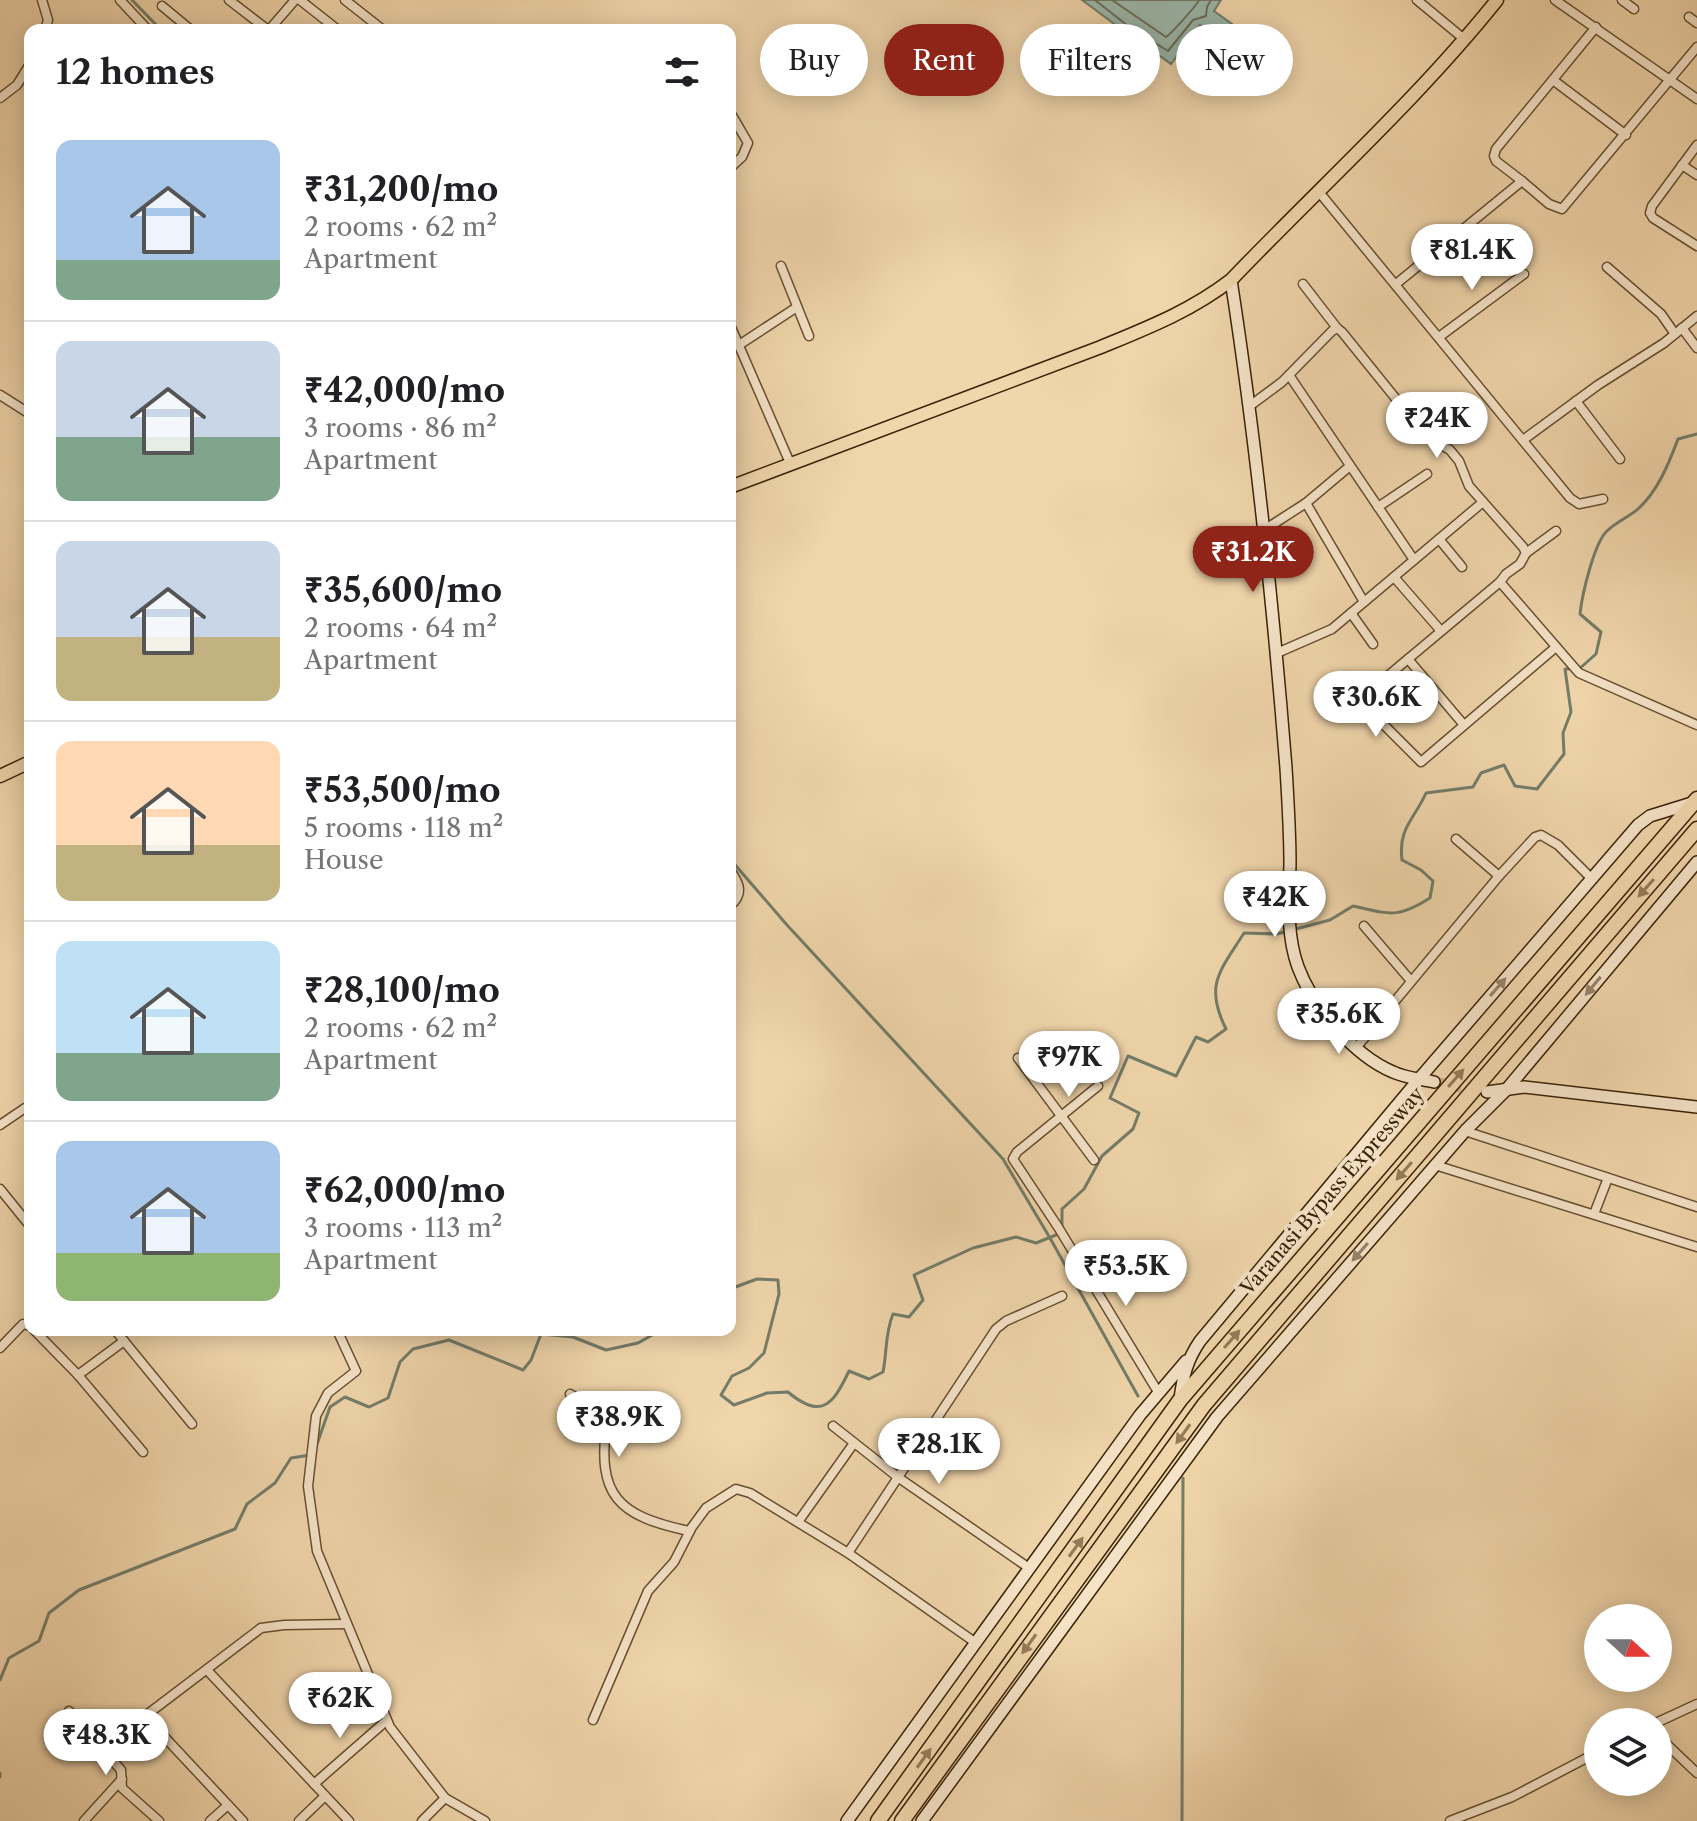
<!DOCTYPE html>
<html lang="en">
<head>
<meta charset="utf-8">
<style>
  :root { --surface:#fff; --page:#f6f6f6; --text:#202124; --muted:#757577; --line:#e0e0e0; --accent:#8f2418 }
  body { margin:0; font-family:"Libre Caslon Text",serif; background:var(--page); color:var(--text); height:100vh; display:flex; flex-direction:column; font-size:30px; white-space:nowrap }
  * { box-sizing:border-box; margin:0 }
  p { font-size:26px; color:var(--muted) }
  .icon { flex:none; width:44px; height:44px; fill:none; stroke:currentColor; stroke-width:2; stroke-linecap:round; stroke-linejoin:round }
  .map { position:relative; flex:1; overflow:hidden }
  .drawer { position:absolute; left:24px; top:24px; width:712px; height:1312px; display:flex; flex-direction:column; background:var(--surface); border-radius:16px; box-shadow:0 4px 20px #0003 }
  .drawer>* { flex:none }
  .top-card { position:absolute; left:760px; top:24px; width:760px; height:72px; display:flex; gap:16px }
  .needle { width:52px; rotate:111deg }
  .fabs { position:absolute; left:1584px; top:1604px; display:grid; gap:16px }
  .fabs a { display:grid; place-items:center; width:88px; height:88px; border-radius:50%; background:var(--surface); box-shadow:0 4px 20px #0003; font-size:40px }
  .price { position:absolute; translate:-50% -68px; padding:0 18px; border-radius:28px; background:#fff; color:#222; font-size:26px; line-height:52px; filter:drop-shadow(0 2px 4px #0008) }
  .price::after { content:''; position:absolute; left:50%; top:48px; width:24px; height:18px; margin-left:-12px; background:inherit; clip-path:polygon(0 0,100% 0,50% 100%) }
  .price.on { background:var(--accent); color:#fff }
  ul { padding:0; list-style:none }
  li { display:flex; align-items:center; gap:24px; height:200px; padding:0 32px }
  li+li { border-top:2px solid var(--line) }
  li span { display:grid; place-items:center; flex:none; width:224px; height:160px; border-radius:16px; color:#555 }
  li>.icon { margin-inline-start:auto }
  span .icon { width:96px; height:96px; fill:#fffc; stroke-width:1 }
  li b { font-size:34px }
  h2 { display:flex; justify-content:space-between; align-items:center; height:96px; padding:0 32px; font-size:34px }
  .pill { padding:0 28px; border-radius:36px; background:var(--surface); box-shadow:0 4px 20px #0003; font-size:28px; line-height:72px }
  .pill.on { background:var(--accent); color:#fff }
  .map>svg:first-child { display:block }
  .water { fill:#9bb9ad; stroke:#737d6a; stroke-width:2 }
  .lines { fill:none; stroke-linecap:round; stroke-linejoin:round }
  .shore { stroke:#6a6e59; stroke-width:2 }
  .stream { stroke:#737d6a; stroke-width:3 }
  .secondary-tunnel { stroke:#ccb28b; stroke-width:11; stroke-dasharray:11 5.5; stroke-linecap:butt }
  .street-casing { stroke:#664f2f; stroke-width:11 }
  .secondary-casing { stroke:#382205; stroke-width:14 }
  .primary-casing { stroke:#382205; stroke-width:15 }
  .highway-casing { stroke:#382205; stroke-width:17 }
  .street { stroke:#f6e4c9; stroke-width:8 }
  .secondary { stroke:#f6e4c9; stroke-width:11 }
  .primary { stroke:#f1d6ac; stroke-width:12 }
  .highway { stroke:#f1d6ac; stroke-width:14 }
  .oneway { fill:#947c58 }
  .oneway2 { fill:#978367 }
  .labels { text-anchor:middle; stroke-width:8; stroke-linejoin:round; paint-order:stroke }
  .street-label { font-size:20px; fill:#382205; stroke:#f6e4c9 }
</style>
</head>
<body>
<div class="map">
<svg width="1697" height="1821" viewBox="0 0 1697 1821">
  <rect width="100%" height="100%" fill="#f1d6ac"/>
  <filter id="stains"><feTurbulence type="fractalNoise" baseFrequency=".0025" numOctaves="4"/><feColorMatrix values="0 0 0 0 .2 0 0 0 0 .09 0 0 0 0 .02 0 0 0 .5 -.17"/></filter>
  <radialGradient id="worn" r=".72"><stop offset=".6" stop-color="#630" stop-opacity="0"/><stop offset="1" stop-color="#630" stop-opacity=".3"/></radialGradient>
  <polygon class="water" points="1082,0 1221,0 1214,11 1232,24 1220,40 1200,25 1171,64 1130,34 1120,47 1112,41 1121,29"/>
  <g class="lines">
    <g class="shore">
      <polyline points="1095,0 1128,26 1168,51 1193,20 1206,16 1207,7 1211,0"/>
      <path d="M1112,0L1166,37C1172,33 1197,5 1199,0"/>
    </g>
    <g class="stream">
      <polyline points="132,0 161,30"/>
      <path d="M1579,669L1596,654L1601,632L1580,614C1582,595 1594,543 1607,531C1616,522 1629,517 1638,509C1658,491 1669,463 1678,439L1697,434"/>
      <polyline points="730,859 787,925 1003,1159 1050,1238 1138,1396"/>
      <path d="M1292,930L1330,920L1353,906C1390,914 1397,919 1430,898L1433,881L1421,870L1402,860C1398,828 1414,820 1426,793L1473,787L1481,773L1504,765L1515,786L1537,789L1564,754L1563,733L1571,712L1565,669H1571"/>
      <path d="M1062,1226V1209L1084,1189L1102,1156L1133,1129L1139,1113L1110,1098L1128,1056L1176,1076L1196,1037L1208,1042L1226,1029C1204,985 1220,971 1244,933L1276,934L1285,932"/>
      <path d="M730,1289L757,1279L778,1280L779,1294L764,1353L749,1368L732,1376L721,1395L734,1405L767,1393L788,1392C821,1420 833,1405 849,1371L869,1379L883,1372C887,1352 885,1333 893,1314L909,1317L923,1300L914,1275L973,1248L1016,1237L1036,1243L1061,1233"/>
      <polyline points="316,1447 330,1407 345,1397 369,1407 388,1398 400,1362 413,1349 449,1340 523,1370 531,1360 541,1334 573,1337 606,1350 638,1343 661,1330"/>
      <polyline points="0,1680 9,1658 39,1641 49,1613 79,1590 235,1529 247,1504 275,1483 291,1458 310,1455"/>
      <polyline points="0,1773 0,1777"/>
      <polyline points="1182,1821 1183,1478"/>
    </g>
    <polyline class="secondary-tunnel" points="1434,1082 1481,1091"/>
    <defs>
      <g id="street">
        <polyline points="42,0 48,20 45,30"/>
        <polyline points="120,0 148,30"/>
        <polyline points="229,0 268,30"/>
        <polyline points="300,0 338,30"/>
        <polyline points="345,0 383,30"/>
        <polyline points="1417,0 1464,39"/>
        <polyline points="1555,0 1697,99"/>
        <polyline points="1622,0 1634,9"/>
        <polyline points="162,6 191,30"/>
        <polyline points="1689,17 1697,23"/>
        <polyline points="269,30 295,0"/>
        <polyline points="1553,80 1626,135"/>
        <polyline points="0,98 17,85 30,64"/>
        <polyline points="730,112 748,143 742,157 730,168"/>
        <polyline points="1697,145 1652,206 1650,213 1653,218 1697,246"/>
        <polyline points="1682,165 1697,175"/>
        <polyline points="1522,181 1549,204 1562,209 1697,47"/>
        <polyline points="1319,192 1570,498 1579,504 1603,499"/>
        <polyline points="781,266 809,336"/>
        <polyline points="1607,267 1661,314 1675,334"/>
        <polyline points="1303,284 1337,328"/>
        <polyline points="1396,284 1522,181 1496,161 1494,156 1496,149 1596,27"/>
        <polyline points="730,325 790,463"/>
        <polyline points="1682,328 1697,348"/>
        <polyline points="1439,337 1524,274"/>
        <polyline points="739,345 797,307"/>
        <polyline points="1289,375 1414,560"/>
        <polyline points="0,395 30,414"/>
        <polyline points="1576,401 1620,459"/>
        <polyline points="1251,405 1282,382 1332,331 1337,328 1342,332 1426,436 1450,450 1459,461 1469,486 1523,547 1526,553 1520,564 1506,574 1500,582 1579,673 1697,725"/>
        <polyline points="1523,440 1598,385 1664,343 1697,316"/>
        <polyline points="1306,503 1364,602"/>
        <polyline points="1378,507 1427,474"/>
        <polyline points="1264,530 1306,503 1350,466"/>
        <polyline points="1439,539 1462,567"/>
        <polyline points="1526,553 1556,531"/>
        <polyline points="1394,577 1441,631"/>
        <polyline points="1500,582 1359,700 1421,762 1556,647"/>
        <polyline points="1351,613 1373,644"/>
        <polyline points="1277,653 1332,629 1483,502"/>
        <polyline points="1408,659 1464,725"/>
        <path d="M730,870C740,884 744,894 730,906"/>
        <polyline points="1499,876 1535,837 1541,835 1558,845 1592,879"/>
        <polyline points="1364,926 1411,981"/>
        <polyline points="1356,1048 1499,876 1456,839"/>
        <polyline points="1018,1058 1094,1160"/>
        <polyline points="1098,1086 1017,1152 1013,1159 1058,1227 1158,1392"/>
        <polyline points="0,1125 25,1108"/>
        <polyline points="1465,1131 1697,1207"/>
        <polyline points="1435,1165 1697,1247"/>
        <polyline points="0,1189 30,1226"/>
        <polyline points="1594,1214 1608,1178"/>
        <polyline points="34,1330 78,1375 143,1452"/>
        <polyline points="115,1330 192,1424"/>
        <polyline points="337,1330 356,1371 328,1393 316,1416 308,1486 317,1551 390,1727 445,1798 485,1821"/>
        <polyline points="0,1348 23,1324 30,1326"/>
        <polyline points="78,1375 124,1341"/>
        <path d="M570,1394L599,1411L607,1421C596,1496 618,1516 689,1531"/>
        <polyline points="833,1426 899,1478 1029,1568"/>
        <polyline points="798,1522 854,1443"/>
        <polyline points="848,1553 996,1329 1006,1321 1062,1296"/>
        <polyline points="207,1670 349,1821"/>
        <polyline points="69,1711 121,1770 122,1788 159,1821"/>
        <polyline points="144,1715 243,1821"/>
        <polyline points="593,1720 648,1591 674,1562 692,1527 706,1508 736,1489 750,1493 848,1553 976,1643"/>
        <polyline points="1658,1722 1697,1704"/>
        <polyline points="1658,1736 1697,1773"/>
        <polyline points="103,1748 261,1628 284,1625 346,1624"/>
        <polyline points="314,1784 386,1721"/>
        <polyline points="84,1821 122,1779"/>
        <polyline points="210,1821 228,1805"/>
        <polyline points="299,1821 325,1796"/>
        <polyline points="422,1821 445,1798"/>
        <polyline points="1450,1821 1512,1797 1598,1752"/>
      </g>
      <g id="secondary">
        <path d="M1231,280C1256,441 1273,604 1286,768C1288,800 1290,832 1290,864C1289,898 1286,934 1298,967C1313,1007 1353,1055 1393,1072C1406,1078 1421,1079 1434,1082"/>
        <polyline points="1487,1092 1524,1087 1697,1107"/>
        <path d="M1180,1399C1183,1376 1187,1360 1200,1341L1419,1079L1638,825L1650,816L1692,803"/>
        <polyline points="847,1821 1140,1415 1186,1361"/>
        <polyline points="922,1821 1217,1417 1465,1131 1506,1090 1697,862"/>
      </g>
      <g id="primary">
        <path d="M730,487L1101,347C1147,328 1191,311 1231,280C1320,187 1417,100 1497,0"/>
        <polyline points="0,776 30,762"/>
      </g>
      <g id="highway">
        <polyline points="878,1821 1180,1400 1697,799"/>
        <polyline points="902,1821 1204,1405 1697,829"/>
      </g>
    </defs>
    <use href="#street" class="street-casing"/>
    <use href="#secondary" class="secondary-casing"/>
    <use href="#primary" class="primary-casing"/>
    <use href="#highway" class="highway-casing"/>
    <use href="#street" class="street"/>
    <use href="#secondary" class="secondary"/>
    <use href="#primary" class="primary"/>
    <use href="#highway" class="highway"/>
  </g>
  <defs><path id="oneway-solid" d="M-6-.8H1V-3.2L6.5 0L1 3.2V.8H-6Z" transform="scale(2)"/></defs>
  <g class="oneway">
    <use href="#oneway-solid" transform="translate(1646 888) rotate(131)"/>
    <use href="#oneway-solid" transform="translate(1456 1078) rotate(-49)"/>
    <use href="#oneway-solid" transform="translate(1404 1171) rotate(131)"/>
    <use href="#oneway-solid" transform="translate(1232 1339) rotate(-49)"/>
    <use href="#oneway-solid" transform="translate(1183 1434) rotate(126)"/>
    <use href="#oneway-solid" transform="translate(1076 1547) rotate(-54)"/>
    <use href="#oneway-solid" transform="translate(1029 1644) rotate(126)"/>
    <use href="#oneway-solid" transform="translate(924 1758) rotate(-54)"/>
  </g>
  <g class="oneway2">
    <use href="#oneway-solid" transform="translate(1593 986) rotate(130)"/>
    <use href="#oneway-solid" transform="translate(1498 987) rotate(-49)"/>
    <use href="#oneway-solid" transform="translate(1360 1252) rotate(131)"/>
  </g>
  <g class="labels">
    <g class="street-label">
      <text transform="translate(1332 1191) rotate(-49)" y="7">Varanasi Bypass Expressway</text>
    </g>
  </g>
  <rect width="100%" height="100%" filter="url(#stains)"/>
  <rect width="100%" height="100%" fill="url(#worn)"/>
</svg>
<div class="fabs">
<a><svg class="needle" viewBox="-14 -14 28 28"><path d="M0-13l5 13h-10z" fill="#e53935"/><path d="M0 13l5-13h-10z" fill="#757577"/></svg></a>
<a><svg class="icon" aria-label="layers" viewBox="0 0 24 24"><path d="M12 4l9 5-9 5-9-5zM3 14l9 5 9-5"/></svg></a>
</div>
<b class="price" style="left:1472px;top:292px">₹81.4K</b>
<b class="price" style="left:1437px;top:460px">₹24K</b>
<b class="price on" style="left:1253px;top:594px">₹31.2K</b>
<b class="price" style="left:1376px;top:739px">₹30.6K</b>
<b class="price" style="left:1275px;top:939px">₹42K</b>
<b class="price" style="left:1339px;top:1056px">₹35.6K</b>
<b class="price" style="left:1069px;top:1099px">₹97K</b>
<b class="price" style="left:1126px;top:1308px">₹53.5K</b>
<b class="price" style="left:619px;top:1459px">₹38.9K</b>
<b class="price" style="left:939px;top:1486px">₹28.1K</b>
<b class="price" style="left:340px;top:1740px">₹62K</b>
<b class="price" style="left:106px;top:1777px">₹48.3K</b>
<div class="top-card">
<a class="pill">Buy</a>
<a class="pill on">Rent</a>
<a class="pill">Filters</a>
<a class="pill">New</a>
</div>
<section class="drawer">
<h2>12 homes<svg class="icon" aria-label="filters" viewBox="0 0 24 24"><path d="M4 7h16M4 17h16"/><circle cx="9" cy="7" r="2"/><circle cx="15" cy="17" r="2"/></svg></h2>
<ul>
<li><span style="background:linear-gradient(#a9c7e8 75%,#7fa58c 0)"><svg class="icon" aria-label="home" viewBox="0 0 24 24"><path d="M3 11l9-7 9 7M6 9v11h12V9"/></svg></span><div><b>₹31,200/mo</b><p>2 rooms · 62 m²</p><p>Apartment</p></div></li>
<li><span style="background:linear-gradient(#c9d6e8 60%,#7fa58c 0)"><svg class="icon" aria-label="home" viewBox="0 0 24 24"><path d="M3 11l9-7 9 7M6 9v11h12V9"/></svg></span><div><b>₹42,000/mo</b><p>3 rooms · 86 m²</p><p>Apartment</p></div></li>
<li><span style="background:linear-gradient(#c9d6e8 60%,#c2b280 0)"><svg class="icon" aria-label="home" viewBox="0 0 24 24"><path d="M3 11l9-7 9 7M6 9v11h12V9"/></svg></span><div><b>₹35,600/mo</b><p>2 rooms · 64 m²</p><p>Apartment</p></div></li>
<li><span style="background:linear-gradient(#ffd9b3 65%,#c2b280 0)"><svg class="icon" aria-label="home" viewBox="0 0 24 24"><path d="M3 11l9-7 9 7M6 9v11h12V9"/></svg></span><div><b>₹53,500/mo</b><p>5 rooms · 118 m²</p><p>House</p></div></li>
<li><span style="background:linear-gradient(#bfe0f5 70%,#7fa58c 0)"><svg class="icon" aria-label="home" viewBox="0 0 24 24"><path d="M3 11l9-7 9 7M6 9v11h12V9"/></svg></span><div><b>₹28,100/mo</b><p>2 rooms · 62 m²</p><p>Apartment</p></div></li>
<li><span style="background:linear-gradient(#a9c7e8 70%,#8fb573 0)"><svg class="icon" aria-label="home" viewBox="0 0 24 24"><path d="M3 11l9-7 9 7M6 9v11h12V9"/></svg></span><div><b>₹62,000/mo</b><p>3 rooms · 113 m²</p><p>Apartment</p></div></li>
</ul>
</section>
</div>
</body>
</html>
